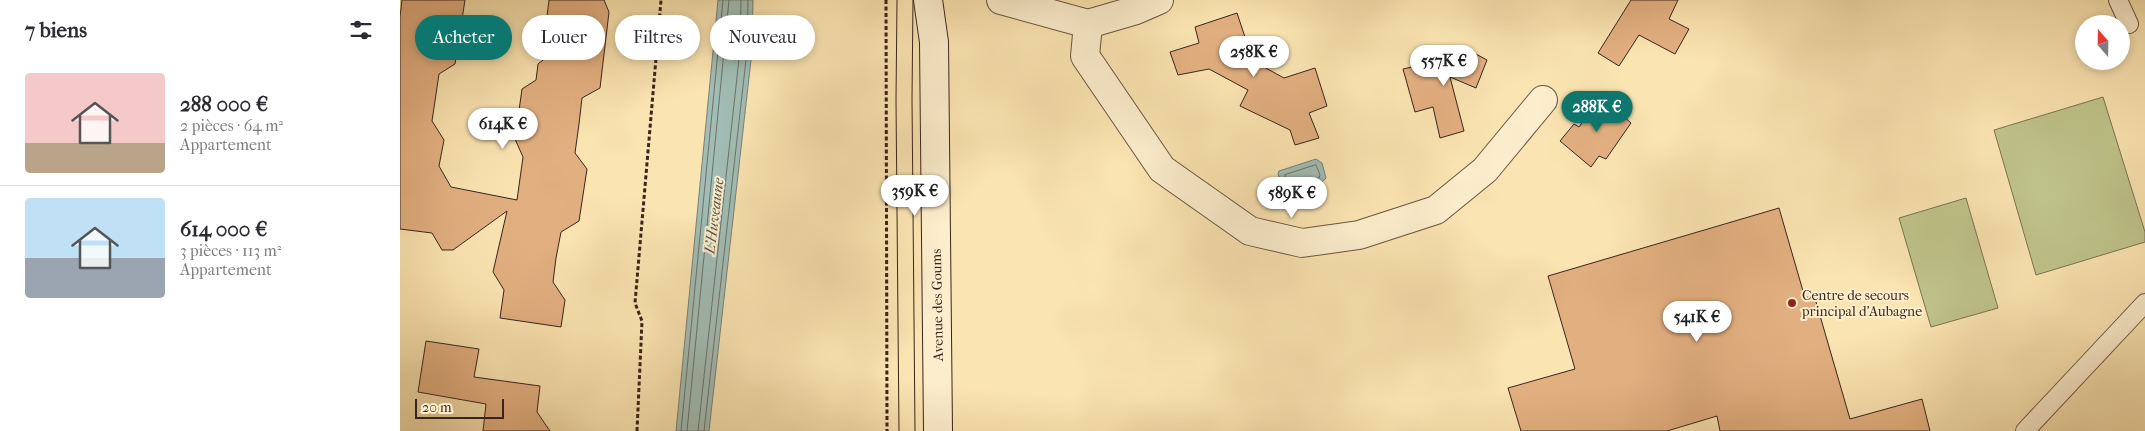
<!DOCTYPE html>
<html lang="fr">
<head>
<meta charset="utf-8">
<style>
  :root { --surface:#fff; --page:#f7f7f7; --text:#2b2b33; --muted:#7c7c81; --line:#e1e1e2; --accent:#0f766e }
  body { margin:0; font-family:"IM FELL French Canon",serif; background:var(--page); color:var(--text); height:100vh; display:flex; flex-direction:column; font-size:19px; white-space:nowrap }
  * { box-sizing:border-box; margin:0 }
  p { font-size:16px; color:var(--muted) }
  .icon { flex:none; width:28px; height:28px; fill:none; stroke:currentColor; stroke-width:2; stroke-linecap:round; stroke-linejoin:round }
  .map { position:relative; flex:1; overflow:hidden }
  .panel { display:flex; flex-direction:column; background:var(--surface); width:400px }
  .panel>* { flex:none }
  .hud { position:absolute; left:15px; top:15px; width:475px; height:45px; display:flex; gap:10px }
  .needle { width:32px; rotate:340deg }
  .controls { position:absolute; left:1675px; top:15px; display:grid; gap:10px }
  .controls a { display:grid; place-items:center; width:55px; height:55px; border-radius:50%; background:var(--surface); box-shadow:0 2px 8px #0003; font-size:25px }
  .scale { position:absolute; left:15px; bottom:12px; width:89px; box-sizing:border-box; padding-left:5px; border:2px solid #39251d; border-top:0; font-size:14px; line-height:18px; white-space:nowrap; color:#39251d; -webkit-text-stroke:4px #fcedcc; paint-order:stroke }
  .price { position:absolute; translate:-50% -42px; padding:0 11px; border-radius:18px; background:#fff; color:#222; font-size:16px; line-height:32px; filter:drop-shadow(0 1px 2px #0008) }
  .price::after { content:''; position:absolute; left:50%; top:30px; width:15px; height:11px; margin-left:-8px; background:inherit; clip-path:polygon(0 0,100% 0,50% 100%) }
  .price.active { background:var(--accent); color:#fff }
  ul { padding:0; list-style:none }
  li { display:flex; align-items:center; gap:15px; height:125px; padding:0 25px }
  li+li { border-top:1px solid var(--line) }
  li span { display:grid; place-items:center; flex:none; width:140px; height:100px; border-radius:5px; color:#555 }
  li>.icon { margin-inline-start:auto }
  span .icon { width:60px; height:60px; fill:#fffc; stroke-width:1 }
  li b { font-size:21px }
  h2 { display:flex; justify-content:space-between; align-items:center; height:60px; padding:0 25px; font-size:21px }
  .tag { padding:0 18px; border-radius:22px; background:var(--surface); box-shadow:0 2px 8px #0003; font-size:18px; line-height:45px }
  .tag.active { background:var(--accent); color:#fff }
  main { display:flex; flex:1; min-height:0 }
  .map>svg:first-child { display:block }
  .green { fill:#bfc48a; stroke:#7c7454 }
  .water { fill:#a1bdb5; stroke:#778078 }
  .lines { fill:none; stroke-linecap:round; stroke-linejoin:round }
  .shore { stroke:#6d7169; stroke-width:1 }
  .building { fill:#e2af80; stroke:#39251d }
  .lane-casing { stroke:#695542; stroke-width:20 }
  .street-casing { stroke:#695542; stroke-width:30 }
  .secondary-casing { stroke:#39251d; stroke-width:30 }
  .path { stroke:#39251d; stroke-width:3; stroke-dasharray:4 2.5; stroke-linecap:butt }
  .lane { stroke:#fcedcc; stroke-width:18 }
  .street { stroke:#fcedcc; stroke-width:28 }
  .secondary { stroke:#fcedcc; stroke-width:28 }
  .tram { stroke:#39251d; stroke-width:1 }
  .poi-dot { fill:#8f2418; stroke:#fcedcc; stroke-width:2 }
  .labels { text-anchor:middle; stroke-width:4; stroke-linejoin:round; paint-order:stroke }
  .poi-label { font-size:14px; fill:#39251d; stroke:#fcedcc; text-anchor:start }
  .street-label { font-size:14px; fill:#39251d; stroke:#fcedcc }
  .water-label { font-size:15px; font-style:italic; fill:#58534b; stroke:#fcedcc }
</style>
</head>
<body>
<main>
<section class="panel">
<h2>7 biens<svg class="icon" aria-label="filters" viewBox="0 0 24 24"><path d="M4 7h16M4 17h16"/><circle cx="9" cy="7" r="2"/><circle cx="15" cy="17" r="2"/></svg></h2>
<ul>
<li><span style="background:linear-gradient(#f6c9c9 70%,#b9a48a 0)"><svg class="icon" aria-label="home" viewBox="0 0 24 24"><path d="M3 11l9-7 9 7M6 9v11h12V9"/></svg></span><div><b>288 000 €</b><p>2 pièces · 64 m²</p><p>Appartement</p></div></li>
<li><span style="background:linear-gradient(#bfe0f5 60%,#9aa5b1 0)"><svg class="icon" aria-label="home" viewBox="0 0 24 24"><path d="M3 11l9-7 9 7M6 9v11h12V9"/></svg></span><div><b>614 000 €</b><p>3 pièces · 113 m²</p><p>Appartement</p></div></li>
</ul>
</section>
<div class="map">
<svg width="1745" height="431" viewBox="0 0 1745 431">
  <rect width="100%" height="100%" fill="#fae4b1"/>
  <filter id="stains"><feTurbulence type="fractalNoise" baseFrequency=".004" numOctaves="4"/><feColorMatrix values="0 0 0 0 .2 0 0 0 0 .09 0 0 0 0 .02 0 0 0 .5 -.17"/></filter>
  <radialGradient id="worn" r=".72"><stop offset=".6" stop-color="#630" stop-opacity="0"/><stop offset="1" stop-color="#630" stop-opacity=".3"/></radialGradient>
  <g class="green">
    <polygon points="1703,97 1745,232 1745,242 1636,275 1594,130"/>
    <polygon points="1566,198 1598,308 1531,327 1499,218"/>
  </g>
  <g class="water">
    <polygon points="318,0 353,0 352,51 309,431 276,431"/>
    <polygon points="916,159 922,163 926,178 921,183 913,184 910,181 906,182 906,187 889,191 883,190 878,174 879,171"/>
  </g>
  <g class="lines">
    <g class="shore">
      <path d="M916,165L920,175L919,178C910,180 906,173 900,184L887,185L885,175Z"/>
      <polyline points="281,431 323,0"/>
      <polyline points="287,431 329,0"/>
      <polyline points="298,431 340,50 341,0"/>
      <polyline points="304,431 347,51 348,0"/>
    </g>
  </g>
  <g class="building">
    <polygon points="2,0 65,0 55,64 39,74 32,121 44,140 39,166 51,187 117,200 123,157 115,139 122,89 136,80 138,64 163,44 147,16 149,0 204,0 209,12 200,88 182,98 179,124 175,153 187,169 179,221 161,232 156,258 153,282 165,300 161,327 100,318 104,290 93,272 107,211 53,250 42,250 32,233 0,229 0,17"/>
    <polygon points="1231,0 1278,0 1269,19 1289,29 1275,54 1239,35 1219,66 1198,53"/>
    <polygon points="837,13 853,61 884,78 915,68 927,106 909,113 919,138 895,145 890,130 840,106 848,90 809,69 778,75 770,52 799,43 795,27"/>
    <polygon points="1061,46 1087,60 1076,88 1050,77 1064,131 1040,138 1033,107 1015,112 1003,69 1056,57"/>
    <polygon points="1201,96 1231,123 1206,159 1199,156 1191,167 1160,141 1174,124 1179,127"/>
    <polygon points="1379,208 1405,298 1414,295 1450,419 1522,399 1530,431 1320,431 1317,416 1267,431 1121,431 1108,388 1175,369 1148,276"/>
    <polygon points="26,341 79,349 74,377 140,386 137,412 150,431 83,431 86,404 18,392"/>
  </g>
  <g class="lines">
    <defs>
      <g id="lane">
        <polyline points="1718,0 1729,24"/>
        <polyline points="1625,431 1745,303"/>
      </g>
      <g id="street">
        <polyline points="601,0 688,24 736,10 759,0"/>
        <polyline points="688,24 685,56 762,169 850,231 902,243 959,235 1036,210 1085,170 1143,100"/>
      </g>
      <polyline id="secondary" points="528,0 534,42 538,431"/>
    </defs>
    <use href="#lane" class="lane-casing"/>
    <use href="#street" class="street-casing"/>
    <use href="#secondary" class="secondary-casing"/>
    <g class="path">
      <polyline points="486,0 487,431"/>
      <polyline points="237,431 242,321 235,303 261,0"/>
    </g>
    <use href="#lane" class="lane"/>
    <use href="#street" class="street"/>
    <use href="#secondary" class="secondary"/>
    <g class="tram">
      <polyline points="497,0 496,100 499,431"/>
      <polyline points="513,0 512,99 515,431"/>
    </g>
  </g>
  <circle class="poi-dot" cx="1392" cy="303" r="5"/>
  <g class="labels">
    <g class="poi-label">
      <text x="1402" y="300">Centre de secours<tspan x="1402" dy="16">principal d'Aubagne</tspan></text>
    </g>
    <g class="street-label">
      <text transform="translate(537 305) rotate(-91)" y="5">Avenue des Goums</text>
    </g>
    <g class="water-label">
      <text transform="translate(314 216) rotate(-83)" y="5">L'Huveaune</text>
    </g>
  </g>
  <rect width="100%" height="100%" filter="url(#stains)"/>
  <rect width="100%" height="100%" fill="url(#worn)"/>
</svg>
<div class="controls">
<a><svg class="needle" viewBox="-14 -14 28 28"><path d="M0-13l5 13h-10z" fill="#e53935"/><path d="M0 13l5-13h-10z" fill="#7c7c81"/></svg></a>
</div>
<div class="scale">20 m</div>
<b class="price" style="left:854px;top:78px">258K €</b>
<b class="price" style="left:1044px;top:87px">557K €</b>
<b class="price active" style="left:1197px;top:133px">288K €</b>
<b class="price" style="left:103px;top:150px">614K €</b>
<b class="price" style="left:515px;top:217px">359K €</b>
<b class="price" style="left:892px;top:219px">589K €</b>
<b class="price" style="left:1297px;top:343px">541K €</b>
<div class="hud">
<a class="tag active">Acheter</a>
<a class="tag">Louer</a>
<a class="tag">Filtres</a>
<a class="tag">Nouveau</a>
</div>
</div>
</main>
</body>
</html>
